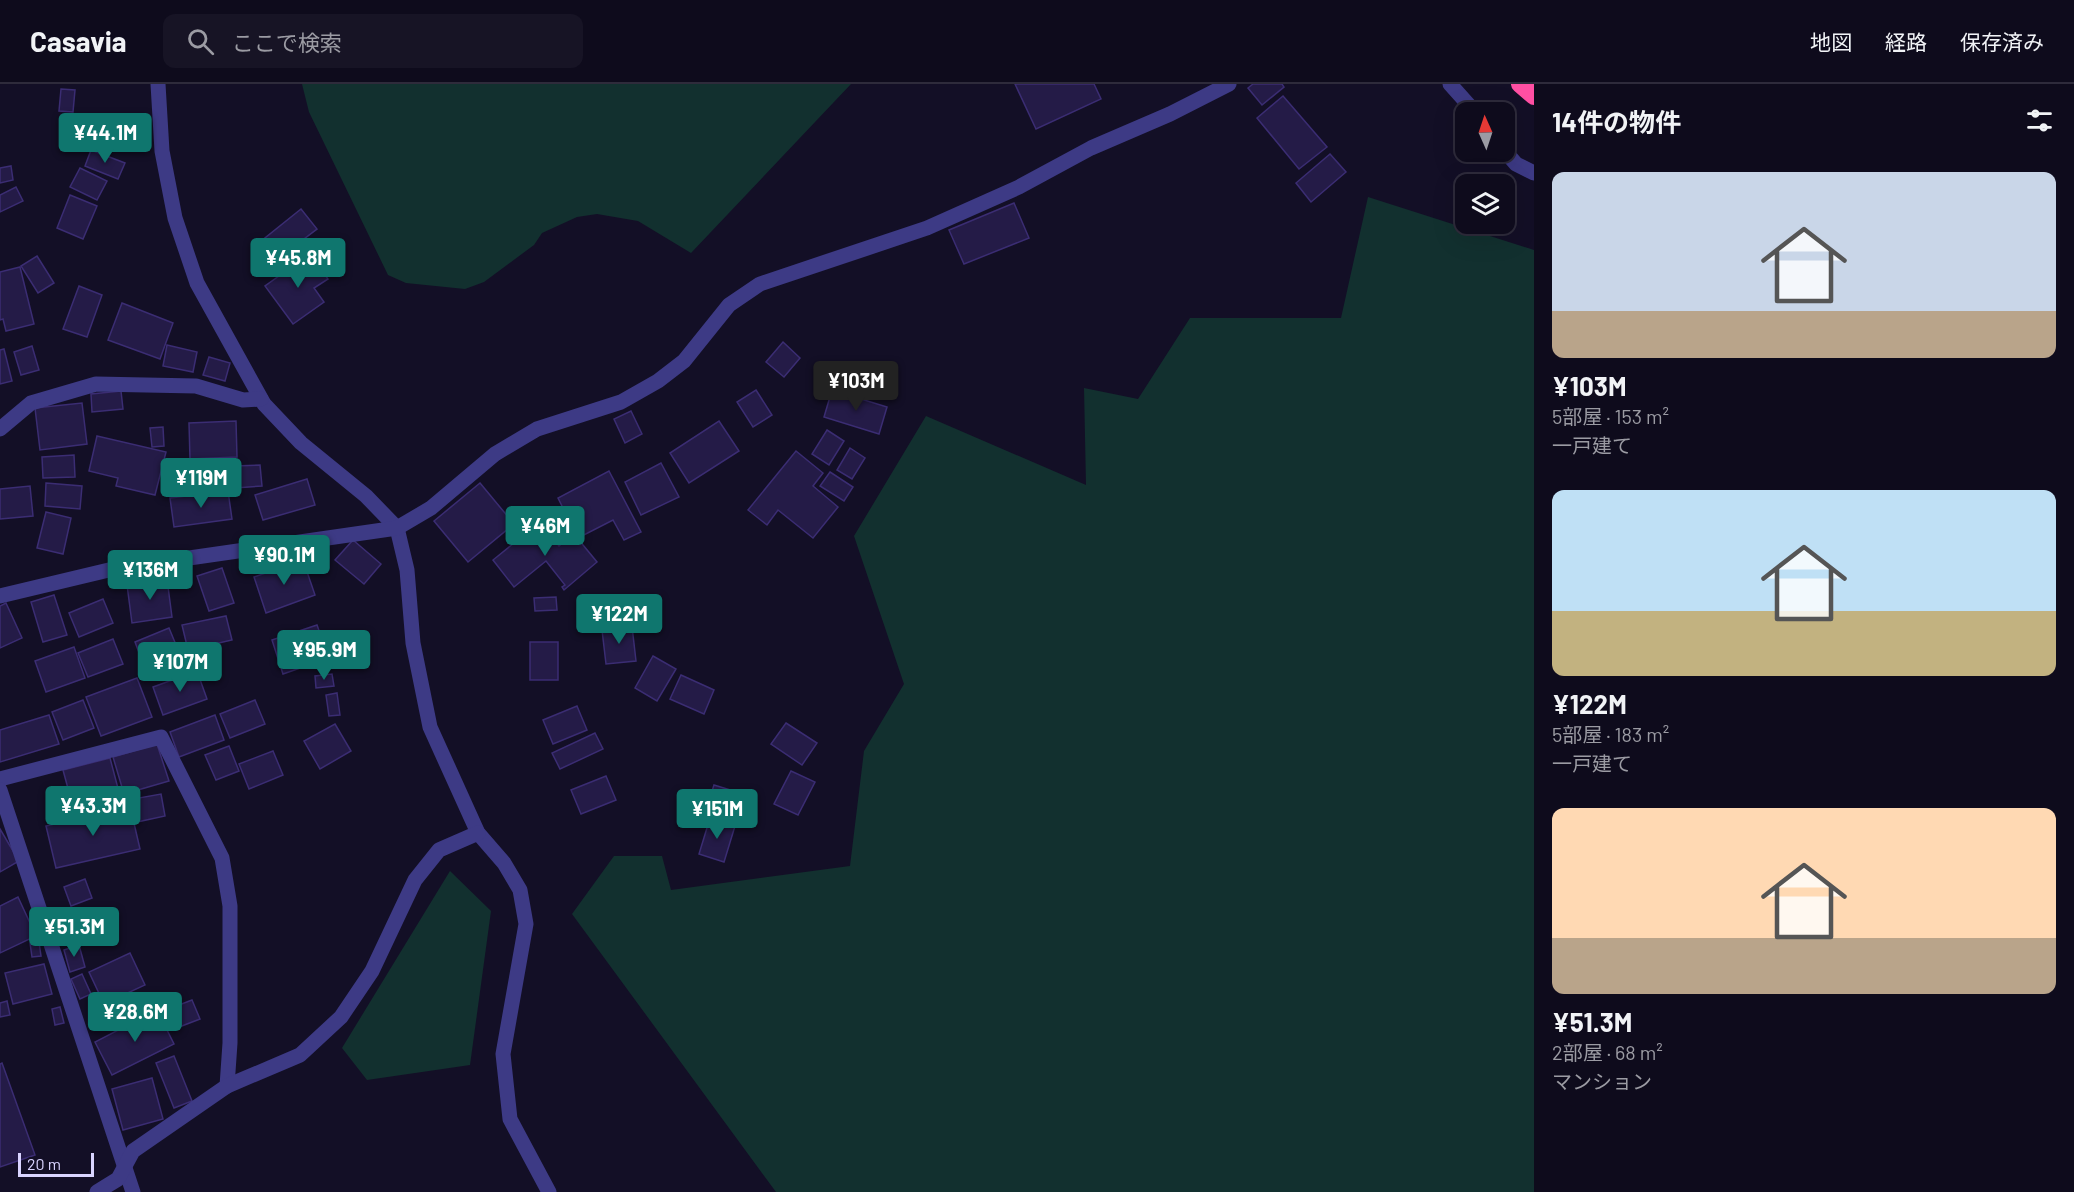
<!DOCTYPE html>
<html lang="ja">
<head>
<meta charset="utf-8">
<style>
  :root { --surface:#0e0b1c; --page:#171425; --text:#f1f3f6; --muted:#9b9ba3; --line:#2e2b3b; --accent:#0f766e }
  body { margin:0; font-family:Barlow,"Noto Sans JP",sans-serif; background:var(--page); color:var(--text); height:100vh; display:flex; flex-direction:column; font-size:22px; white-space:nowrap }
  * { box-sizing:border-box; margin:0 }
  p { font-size:20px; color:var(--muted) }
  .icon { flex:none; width:33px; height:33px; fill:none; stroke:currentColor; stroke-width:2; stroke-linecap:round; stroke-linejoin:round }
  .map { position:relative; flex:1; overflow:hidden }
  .side { display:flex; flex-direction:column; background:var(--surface); width:540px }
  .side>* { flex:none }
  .needle { width:39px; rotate:357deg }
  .controls { position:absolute; left:1455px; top:18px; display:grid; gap:12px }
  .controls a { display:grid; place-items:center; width:60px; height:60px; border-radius:12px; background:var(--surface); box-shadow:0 6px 24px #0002,0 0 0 2px var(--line); font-size:30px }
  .scale { position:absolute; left:18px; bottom:15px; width:76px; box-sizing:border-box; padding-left:6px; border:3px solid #d9d4ff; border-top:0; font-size:16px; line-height:21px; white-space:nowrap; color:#d9d4ff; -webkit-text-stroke:4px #130f26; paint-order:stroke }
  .price { position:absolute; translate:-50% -51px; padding:0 14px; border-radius:6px; background:var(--accent); color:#fff; font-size:20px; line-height:39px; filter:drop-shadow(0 2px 3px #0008) }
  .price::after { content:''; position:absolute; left:50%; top:36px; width:18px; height:14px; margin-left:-9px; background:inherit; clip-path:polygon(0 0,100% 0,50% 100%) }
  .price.on { background:#222; color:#fff }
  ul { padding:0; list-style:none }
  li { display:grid; align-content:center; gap:12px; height:318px; padding:0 18px }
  li span { display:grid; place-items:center; height:186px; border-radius:12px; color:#555 }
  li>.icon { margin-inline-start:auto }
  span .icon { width:108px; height:108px; fill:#fffc; stroke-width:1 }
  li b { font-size:26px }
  h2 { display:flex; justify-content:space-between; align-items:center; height:72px; padding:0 18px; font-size:26px }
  header { display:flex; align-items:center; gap:36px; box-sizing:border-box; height:84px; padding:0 30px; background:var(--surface); border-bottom:2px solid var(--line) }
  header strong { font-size:28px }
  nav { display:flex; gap:33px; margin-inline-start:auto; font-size:21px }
  .search { width:420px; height:54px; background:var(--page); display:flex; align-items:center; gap:15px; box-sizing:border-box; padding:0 21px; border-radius:12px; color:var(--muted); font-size:22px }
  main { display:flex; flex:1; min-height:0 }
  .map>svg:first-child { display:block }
  .green { fill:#12302f }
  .building { fill:#241b47; stroke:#3b2d73; stroke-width:1.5 }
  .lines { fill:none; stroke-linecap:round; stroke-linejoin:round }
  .minor { stroke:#3d3a85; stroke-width:15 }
  .highway { stroke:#ff4fa3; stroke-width:18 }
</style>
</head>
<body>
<header>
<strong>Casavia</strong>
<div class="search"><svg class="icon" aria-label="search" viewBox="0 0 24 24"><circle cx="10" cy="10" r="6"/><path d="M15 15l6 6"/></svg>ここで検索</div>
<nav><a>地図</a><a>経路</a><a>保存済み</a></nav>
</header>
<main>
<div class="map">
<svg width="1534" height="1108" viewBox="0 0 1534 1108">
  <rect width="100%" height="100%" fill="#130f26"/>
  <g class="green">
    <polygon points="302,0 851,0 691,169 638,137 597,130 577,133 542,149 534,161 484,198 465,205 406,199 388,191 309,28"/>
    <polygon points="1368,113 1534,166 1534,1108 776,1108 572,830 614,772 662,772 671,806 850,782 864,667 904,600 854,452 926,332 1086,401 1084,304 1138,315 1190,234 1341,234"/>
    <polygon points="450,787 491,827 470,981 367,996 342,964"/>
  </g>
  <g class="building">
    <polygon points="1015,0 1094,0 1101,15 1036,45"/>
    <polygon points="1253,0 1282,0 1284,3 1262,21 1248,4"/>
    <polygon points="61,5 75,6 73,28 59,27"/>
    <polygon points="1283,12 1327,63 1299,85 1257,34"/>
    <polygon points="91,66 125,79 118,95 85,82"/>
    <polygon points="1330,70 1346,88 1311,118 1296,99"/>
    <polygon points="11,82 13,96 0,99 0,84"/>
    <polygon points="80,84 107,97 97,116 70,103"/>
    <polygon points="16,103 23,117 0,128 0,111"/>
    <polygon points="70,111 97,122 83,155 57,144"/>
    <polygon points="1014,119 1029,154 964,180 949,146"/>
    <polygon points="301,125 317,145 263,186 257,178 264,173 255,162"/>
    <polygon points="310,170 328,195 314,204 324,218 293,240 265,202"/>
    <polygon points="37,172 54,199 38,209 21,182"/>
    <polygon points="20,183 34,240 6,247 3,235 0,236 0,188"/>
    <polygon points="79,202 102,211 87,253 63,245"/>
    <polygon points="122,219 173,239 160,275 108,256"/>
    <polygon points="783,258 800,274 784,293 766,278"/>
    <polygon points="167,261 197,268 193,288 163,282"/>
    <polygon points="32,262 39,286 21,291 14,268"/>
    <polygon points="4,265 12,297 0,300 0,266"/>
    <polygon points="209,273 230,279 225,297 203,291"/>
    <polygon points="756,306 772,331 753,343 737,318"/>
    <polygon points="832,306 887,323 879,350 824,333"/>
    <polygon points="121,307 123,325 92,328 91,310"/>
    <polygon points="82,319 87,360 40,366 35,324"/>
    <polygon points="631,327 642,350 625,359 614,335"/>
    <polygon points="236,337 237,373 190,375 189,339"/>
    <polygon points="719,337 739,367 689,399 670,369"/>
    <polygon points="163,343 164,362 152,363 150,344"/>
    <polygon points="827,346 844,357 829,381 812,370"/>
    <polygon points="97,352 166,368 155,411 116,402 118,394 89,387"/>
    <polygon points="850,364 865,374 852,395 837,386"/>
    <polygon points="796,367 823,389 813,402 838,423 813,454 778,426 767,441 748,426"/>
    <polygon points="74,371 75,393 43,394 42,373"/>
    <polygon points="661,379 679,413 641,431 625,398"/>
    <polygon points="260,381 262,402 235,404 234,382"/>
    <polygon points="609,387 641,448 624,456 613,436 578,454 558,414"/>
    <polygon points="830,388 853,403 844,417 820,402"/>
    <polygon points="307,395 315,421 263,436 255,411"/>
    <polygon points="46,399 82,402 80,425 45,422"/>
    <polygon points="480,399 514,440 468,478 434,437"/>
    <polygon points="30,402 33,432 0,435 0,405"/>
    <polygon points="228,407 232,435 174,443 170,414"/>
    <polygon points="46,428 71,434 63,470 37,464"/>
    <polygon points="540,438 559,462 574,450 597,478 564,506 562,503 565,501 546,477 514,503 493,476"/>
    <polygon points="353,456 381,480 364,500 335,476"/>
    <polygon points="303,476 315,511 266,529 254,493"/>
    <polygon points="222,484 234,519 209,527 197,492"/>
    <polygon points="167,495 172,533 132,539 127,501"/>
    <polygon points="54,511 67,551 43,558 31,518"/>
    <polygon points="556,513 557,526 535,527 534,514"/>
    <polygon points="103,515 113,539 79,553 69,529"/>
    <polygon points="6,519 22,554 0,564 0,522"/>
    <polygon points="226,532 232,556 188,566 182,541"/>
    <polygon points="317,541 329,574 283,590 272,556"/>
    <polygon points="632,542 636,577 606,580 602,546"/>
    <polygon points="169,544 179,568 144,582 135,558"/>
    <polygon points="113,555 123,580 88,593 78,569"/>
    <rect x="530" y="558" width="28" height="38"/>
    <polygon points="74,563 85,594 46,608 35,577"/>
    <polygon points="653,572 676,585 657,617 635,604"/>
    <polygon points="197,587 207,615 163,631 153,603"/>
    <polygon points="332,590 334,602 316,604 315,592"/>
    <polygon points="681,591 714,606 704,630 670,615"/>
    <polygon points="137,594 152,633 101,652 86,613"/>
    <polygon points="337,609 340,631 329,632 326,611"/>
    <polygon points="83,616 94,644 63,656 52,628"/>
    <polygon points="255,616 265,640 230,654 220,630"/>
    <polygon points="577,622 587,646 553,660 543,636"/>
    <polygon points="49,631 59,660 0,678 0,646"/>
    <polygon points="215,631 224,656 179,673 170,648"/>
    <polygon points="786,639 817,659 802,681 771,660"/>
    <polygon points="335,640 351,667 320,685 304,657"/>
    <polygon points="595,649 603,665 560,685 552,669"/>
    <polygon points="157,660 169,697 124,710 113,673"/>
    <polygon points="229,662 239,687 216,696 205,671"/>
    <polygon points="273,667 283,691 249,705 239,680"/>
    <polygon points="110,674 120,712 73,723 63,686"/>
    <polygon points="791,687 815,698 798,731 774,720"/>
    <polygon points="606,692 616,716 581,730 571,706"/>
    <polygon points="714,701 750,712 742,737 706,726"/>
    <polygon points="161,710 165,732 137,738 133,715"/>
    <polygon points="130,722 140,765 56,784 46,742"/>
    <polygon points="710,734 735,742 724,778 699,770"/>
    <polygon points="0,745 19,777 0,788"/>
    <polygon points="85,795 92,814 71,822 64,803"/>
    <polygon points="18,813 36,852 0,869 0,822"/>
    <polygon points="39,858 41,872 32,873 30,859"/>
    <polygon points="79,861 85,883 70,888 64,866"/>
    <polygon points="130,869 145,901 104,920 89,888"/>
    <polygon points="44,880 52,910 13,920 5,889"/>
    <polygon points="82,890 91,910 80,915 71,895"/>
    <polygon points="192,916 200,935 174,945 166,926"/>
    <polygon points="7,917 10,931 0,933 0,919"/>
    <polygon points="60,923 64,939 55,941 52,925"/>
    <polygon points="157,926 174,960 112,991 95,958"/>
    <polygon points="174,972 192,1017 174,1024 156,979"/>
    <polygon points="2,979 35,1071 0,1083 0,980"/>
    <polygon points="152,994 163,1035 123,1046 112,1005"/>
  </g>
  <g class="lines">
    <g class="minor">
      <polyline points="158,0 162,67 175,134 197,199 264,320 301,359 366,412 397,444 407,486 413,559 430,643 478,749 504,779 520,806 526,840 503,970 510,1035 549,1108"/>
      <polyline points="1450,0 1475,28"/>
      <polyline points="1504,66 1516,80 1534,89"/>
      <polyline points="0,345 31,319 96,300 196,302 243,316 261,315"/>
      <polyline points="0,512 113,485 397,444 431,424 495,370 537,345 621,318 658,297 684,277 729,221 760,200 927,144 1019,103 1091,64 1170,30 1229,0"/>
      <polyline points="0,695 161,653 222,774 230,822 230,959 227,1002"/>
      <polyline points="0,706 133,1108"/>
      <polyline points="97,1108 118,1095 133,1067 227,1002 300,971 341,933 372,887 415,796 439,766 478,749"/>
    </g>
    <polyline class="highway" points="1520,0 1534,12"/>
  </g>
</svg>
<div class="controls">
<a><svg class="needle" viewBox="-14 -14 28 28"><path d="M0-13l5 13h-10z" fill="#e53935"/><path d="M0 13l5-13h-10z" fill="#9b9ba3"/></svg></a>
<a><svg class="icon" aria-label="layers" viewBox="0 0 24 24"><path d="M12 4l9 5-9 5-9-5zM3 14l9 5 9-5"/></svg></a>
</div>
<div class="scale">20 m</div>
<b class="price" style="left:105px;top:80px">¥44.1M</b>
<b class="price" style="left:298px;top:205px">¥45.8M</b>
<b class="price on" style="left:856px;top:328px">¥103M</b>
<b class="price" style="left:201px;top:425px">¥119M</b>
<b class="price" style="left:545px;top:473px">¥46M</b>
<b class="price" style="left:284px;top:502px">¥90.1M</b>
<b class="price" style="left:150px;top:517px">¥136M</b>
<b class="price" style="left:619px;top:561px">¥122M</b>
<b class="price" style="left:324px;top:597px">¥95.9M</b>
<b class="price" style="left:180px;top:609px">¥107M</b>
<b class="price" style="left:93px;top:753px">¥43.3M</b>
<b class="price" style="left:717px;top:756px">¥151M</b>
<b class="price" style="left:74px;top:874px">¥51.3M</b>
<b class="price" style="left:135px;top:959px">¥28.6M</b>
</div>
<section class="side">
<h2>14件の物件<svg class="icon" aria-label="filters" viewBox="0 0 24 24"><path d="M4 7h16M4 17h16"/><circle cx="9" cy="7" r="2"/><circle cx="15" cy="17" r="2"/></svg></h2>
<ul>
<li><span style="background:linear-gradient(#c9d6e8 75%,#b9a48a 0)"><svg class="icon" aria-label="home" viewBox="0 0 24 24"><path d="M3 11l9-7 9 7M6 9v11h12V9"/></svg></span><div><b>¥103M</b><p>5部屋 · 153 m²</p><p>一戸建て</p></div></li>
<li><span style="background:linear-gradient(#bfe0f5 65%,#c2b280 0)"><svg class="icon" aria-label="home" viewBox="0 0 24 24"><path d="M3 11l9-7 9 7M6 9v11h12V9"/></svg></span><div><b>¥122M</b><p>5部屋 · 183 m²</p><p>一戸建て</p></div></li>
<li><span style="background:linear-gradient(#ffd9b3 70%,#b9a48a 0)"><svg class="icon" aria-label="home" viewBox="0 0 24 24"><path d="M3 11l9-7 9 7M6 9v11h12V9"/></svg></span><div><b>¥51.3M</b><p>2部屋 · 68 m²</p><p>マンション</p></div></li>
</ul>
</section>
</main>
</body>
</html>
